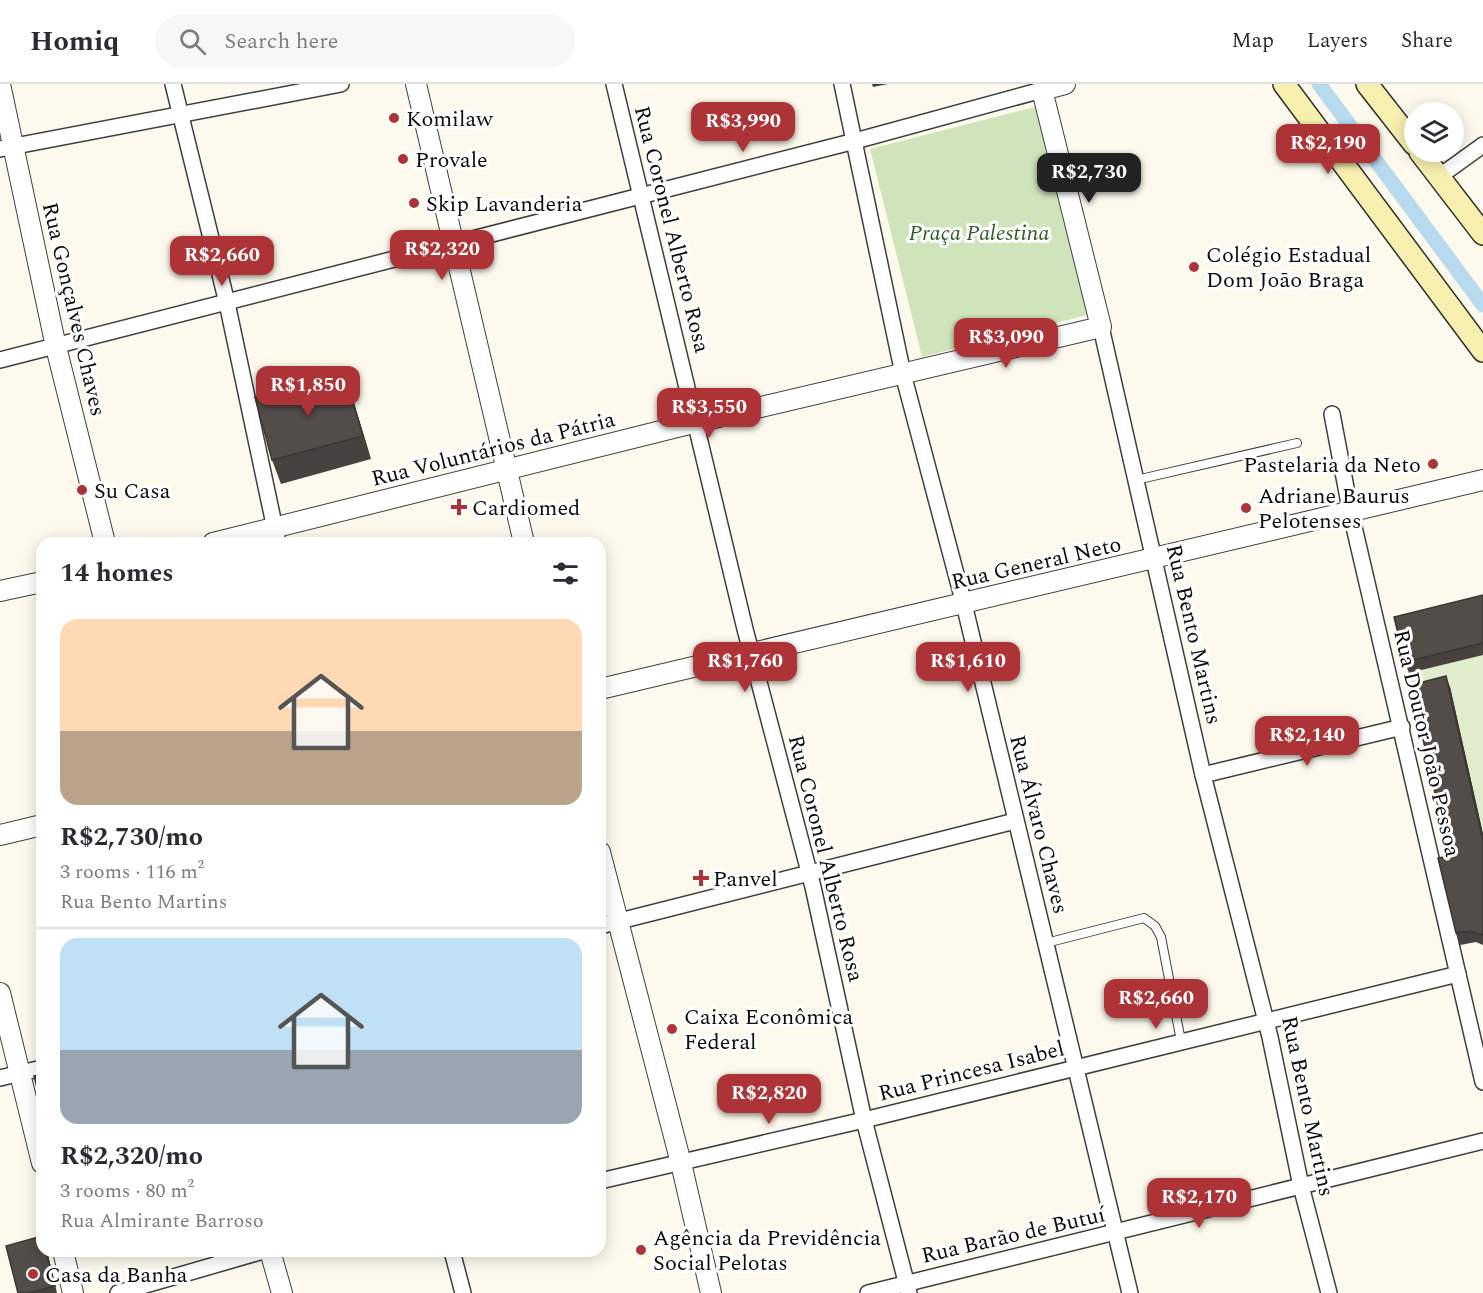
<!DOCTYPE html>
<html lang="en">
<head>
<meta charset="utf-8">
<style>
  :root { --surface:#fff; --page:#f7f7f7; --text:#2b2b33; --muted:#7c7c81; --line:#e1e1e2; --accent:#ad3337 }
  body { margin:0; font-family:Spectral,serif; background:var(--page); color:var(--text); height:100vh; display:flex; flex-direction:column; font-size:22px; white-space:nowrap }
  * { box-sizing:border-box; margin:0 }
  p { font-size:20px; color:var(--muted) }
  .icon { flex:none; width:33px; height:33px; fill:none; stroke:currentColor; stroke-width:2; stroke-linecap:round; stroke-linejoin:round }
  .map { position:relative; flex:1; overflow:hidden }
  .drawer { position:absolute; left:36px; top:453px; width:570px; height:720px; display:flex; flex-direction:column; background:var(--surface); border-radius:18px; box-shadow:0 3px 15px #0003 }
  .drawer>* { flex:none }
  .controls { position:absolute; left:1404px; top:18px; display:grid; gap:12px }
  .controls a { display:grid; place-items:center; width:60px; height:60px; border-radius:50%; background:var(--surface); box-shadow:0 3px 15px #0003; font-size:30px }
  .price { position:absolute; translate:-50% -51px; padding:0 14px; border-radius:12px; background:var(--accent); color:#fff; font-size:20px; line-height:39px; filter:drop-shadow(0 2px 3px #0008) }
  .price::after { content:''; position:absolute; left:50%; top:36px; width:18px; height:14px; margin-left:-9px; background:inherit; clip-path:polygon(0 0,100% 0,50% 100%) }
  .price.current { background:#222; color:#fff }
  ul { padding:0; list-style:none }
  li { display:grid; align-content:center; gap:12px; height:318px; padding:0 24px }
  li+li { border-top:2px solid var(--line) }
  li span { display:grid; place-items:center; height:186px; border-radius:18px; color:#555 }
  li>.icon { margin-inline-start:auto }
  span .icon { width:108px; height:108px; fill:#fffc; stroke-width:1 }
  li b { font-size:26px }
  h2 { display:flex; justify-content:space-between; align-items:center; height:72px; padding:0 24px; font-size:26px }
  header { display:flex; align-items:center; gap:36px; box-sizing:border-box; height:84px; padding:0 30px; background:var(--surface); border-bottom:2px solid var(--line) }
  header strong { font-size:28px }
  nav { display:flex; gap:33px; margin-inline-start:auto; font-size:21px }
  .search { width:420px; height:54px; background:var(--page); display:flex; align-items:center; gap:15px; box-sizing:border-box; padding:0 21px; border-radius:33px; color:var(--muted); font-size:22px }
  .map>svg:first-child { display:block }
  .green { fill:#cfe4ba }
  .pitch { fill:#e0eccb }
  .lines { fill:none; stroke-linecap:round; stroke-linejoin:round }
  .canal { stroke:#b7daef; stroke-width:15 }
  .service-casing { stroke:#3f3f3f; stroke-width:10 }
  .minor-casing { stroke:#3f3f3f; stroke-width:18 }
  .tertiary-casing { stroke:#3f3f3f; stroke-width:22 }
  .secondary-casing { stroke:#2e2e2e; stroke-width:24 }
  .service { stroke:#fff; stroke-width:8 }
  .minor { stroke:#fff; stroke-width:15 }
  .tertiary { stroke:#fff; stroke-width:20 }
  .secondary { stroke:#f7efae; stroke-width:21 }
  .wall { fill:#47423f }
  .shaded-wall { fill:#3a3633 }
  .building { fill:#534d49; stroke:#3a3633; stroke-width:1.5 }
  .poi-dot { fill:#ad3337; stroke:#fff; stroke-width:2 }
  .labels { text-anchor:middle; stroke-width:6; stroke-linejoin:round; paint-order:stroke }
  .poi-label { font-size:22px; fill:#0c0c0c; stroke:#fff; text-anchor:start }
  .street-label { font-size:22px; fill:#0c0c0c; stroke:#fff }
  .park-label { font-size:22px; font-style:italic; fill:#2f5d23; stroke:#fff }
</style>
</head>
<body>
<header>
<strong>Homiq</strong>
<div class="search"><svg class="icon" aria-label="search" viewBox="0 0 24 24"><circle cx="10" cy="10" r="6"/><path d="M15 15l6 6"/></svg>Search here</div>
<nav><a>Map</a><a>Layers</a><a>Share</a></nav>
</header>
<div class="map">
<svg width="1483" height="1209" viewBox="0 0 1483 1209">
  <rect width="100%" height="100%" fill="#fdfaed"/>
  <polygon class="green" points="1035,23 1087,231 922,273 870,65"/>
  <polygon class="pitch" points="1483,524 1483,860 1476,858 1460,861 1442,786 1452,783 1398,545"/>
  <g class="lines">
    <polyline class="canal" points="1319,0 1483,221"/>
    <defs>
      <g id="service">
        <polyline points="1136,396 1297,359"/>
        <polyline points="1046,859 1144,834 1155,842 1161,853 1181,957"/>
      </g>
      <g id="minor">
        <polyline points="173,0 227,219 278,459"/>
        <polyline points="614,0 745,545 813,803 864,1036 909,1209"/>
        <polyline points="842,0 903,290 964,520 1130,1209"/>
        <polyline points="0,65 341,0"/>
        <polyline points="1440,92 1483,61"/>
        <polyline points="1101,243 1203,691 1270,953 1301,1102 1329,1209"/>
        <polyline points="0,276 855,57 1042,6"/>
        <polyline points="1332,330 1351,430 1483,998"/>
        <polyline points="1203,691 1402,643"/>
        <polyline points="600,842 1015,737"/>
        <polyline points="0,994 42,984"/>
        <polyline points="600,1097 864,1036 1458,890"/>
        <polyline points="452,1167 463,1209"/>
        <polyline points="118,1209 263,1167"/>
        <polyline points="868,1209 1483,1057"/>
      </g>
      <g id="tertiary">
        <polyline points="0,0 56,263 105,459"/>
        <polyline points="416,0 524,459"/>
        <polyline points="213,459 697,338 1101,243 1042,6 1065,0"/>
        <polyline points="0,507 42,498"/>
        <polyline points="600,605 1483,396"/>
        <polyline points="0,751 42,741"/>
        <polyline points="600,768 681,1079 711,1209"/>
        <polyline points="0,909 42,1079"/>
        <polyline points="63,1167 73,1209"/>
        <polyline points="270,1167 282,1209"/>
      </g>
      <g id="secondary">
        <polyline points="1284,0 1483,267"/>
        <polyline points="1367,0 1414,60"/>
        <polyline points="1420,68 1483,150"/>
      </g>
    </defs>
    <use href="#service" class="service-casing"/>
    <use href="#minor" class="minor-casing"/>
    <use href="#tertiary" class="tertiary-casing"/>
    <use href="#secondary" class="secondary-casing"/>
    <use href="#service" class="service"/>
    <use href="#minor" class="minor"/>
    <use href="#tertiary" class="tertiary"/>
    <use href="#secondary" class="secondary"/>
  </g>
  <g class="wall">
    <polygon points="872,0 888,0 873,3"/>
    <polygon points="353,316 371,375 281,400 272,376"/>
    <polygon points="1483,511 1483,571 1409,589 1405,578"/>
    <polygon points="1450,603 1483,750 1483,861 1476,858 1460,861 1456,849 1449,772"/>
    <polygon points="47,1167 57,1209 18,1209"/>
  </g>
  <g class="shaded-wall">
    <polygon points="345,292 353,316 371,375 363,352"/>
    <polygon points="1446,592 1450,603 1483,750 1483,757"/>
    <polygon points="46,1167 47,1167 57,1209 55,1202"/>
  </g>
  <g class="building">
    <polygon points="345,292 363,352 272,376 255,313"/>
    <polygon points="1483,511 1483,559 1405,578 1394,533"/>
    <polygon points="1446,592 1483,757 1483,851 1472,847 1456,849 1438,774 1449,772 1411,601"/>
    <polygon points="42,990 42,1014 40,1015 34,992"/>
    <polygon points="42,1152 42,1167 46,1167 55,1202 28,1209 18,1209 6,1162"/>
  </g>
  <g class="poi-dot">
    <circle cx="394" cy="34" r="6"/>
    <circle cx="403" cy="75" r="6"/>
    <circle cx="414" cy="119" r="6"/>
    <circle cx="1194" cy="183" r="6"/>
    <circle cx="1433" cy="380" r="6"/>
    <circle cx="82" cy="406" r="6"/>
    <path d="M456 414h6v6h6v6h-6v6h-6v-6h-6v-6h6z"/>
    <circle cx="1246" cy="424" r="6"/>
    <path d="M698 785h6v6h6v6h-6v6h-6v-6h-6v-6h6z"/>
    <circle cx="672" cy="945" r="6"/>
    <circle cx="641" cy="1166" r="6"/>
    <circle cx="33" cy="1190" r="6"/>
  </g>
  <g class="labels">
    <g class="poi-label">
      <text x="406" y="42">Komilaw</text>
      <text x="415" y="83">Provale</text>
      <text x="426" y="127">Skip Lavanderia</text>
      <text x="1206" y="178">Colégio Estadual<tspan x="1206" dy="25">Dom João Braga</tspan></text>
      <text x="1421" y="388" text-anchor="end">Pastelaria da Neto</text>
      <text x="94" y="414">Su Casa</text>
      <text x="1258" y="419">Adriane Baurus<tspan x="1258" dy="25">Pelotenses</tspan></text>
      <text x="472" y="431">Cardiomed</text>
      <text x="713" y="802">Panvel</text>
      <text x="684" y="940">Caixa Econômica<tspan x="684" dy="25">Federal</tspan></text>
      <text x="653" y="1161">Agência da Previdência<tspan x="653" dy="25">Social Pelotas</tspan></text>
      <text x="45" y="1198">Casa da Banha</text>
    </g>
    <g class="street-label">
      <text transform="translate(673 145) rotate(76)" y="8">Rua Coronel Alberto Rosa</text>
      <text transform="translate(75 225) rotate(77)" y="8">Rua Gonçalves Chaves</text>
      <text transform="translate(493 364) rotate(-14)" y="8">Rua Voluntários da Pátria</text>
      <text transform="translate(1036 478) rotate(-13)" y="8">Rua General Neto</text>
      <text transform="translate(1195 550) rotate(77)" y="8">Rua Bento Martins</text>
      <text transform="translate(1428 659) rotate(77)" y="8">Rua Doutor João Pessoa</text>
      <text transform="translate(1040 740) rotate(76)" y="8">Rua Álvaro Chaves</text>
      <text transform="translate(827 774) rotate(76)" y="8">Rua Coronel Alberto Rosa</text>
      <text transform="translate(971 986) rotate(-14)" y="8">Rua Princesa Isabel</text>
      <text transform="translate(1309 1022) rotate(78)" y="8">Rua Bento Martins</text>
      <text transform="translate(1013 1150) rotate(-13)" y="8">Rua Barão de Butuí</text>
    </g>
    <g class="park-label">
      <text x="979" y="156">Praça Palestina</text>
    </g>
  </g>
</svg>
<div class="controls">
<a><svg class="icon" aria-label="layers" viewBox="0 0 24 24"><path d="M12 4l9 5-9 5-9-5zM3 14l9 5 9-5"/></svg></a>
</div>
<b class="price" style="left:743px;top:69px">R$3,990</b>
<b class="price" style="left:1328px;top:91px">R$2,190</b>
<b class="price current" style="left:1089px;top:120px">R$2,730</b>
<b class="price" style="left:442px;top:197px">R$2,320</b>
<b class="price" style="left:222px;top:203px">R$2,660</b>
<b class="price" style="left:1006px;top:285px">R$3,090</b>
<b class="price" style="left:308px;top:333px">R$1,850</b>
<b class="price" style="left:709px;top:355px">R$3,550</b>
<b class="price" style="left:745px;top:609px">R$1,760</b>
<b class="price" style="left:968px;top:609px">R$1,610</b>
<b class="price" style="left:1307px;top:683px">R$2,140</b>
<b class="price" style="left:1156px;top:946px">R$2,660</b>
<b class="price" style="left:769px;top:1041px">R$2,820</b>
<b class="price" style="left:1199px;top:1145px">R$2,170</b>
<section class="drawer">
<h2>14 homes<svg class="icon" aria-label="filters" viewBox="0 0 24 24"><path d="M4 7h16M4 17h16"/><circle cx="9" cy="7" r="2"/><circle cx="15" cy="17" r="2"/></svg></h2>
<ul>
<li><span style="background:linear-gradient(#ffd9b3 60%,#b9a48a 0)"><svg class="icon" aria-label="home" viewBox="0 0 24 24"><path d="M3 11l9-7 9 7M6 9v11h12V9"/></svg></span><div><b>R$2,730/mo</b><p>3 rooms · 116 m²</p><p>Rua Bento Martins</p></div></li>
<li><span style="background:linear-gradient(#bfe0f5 60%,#9aa5b1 0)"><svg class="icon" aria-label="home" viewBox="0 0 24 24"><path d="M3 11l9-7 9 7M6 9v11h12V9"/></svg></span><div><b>R$2,320/mo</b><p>3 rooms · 80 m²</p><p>Rua Almirante Barroso</p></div></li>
</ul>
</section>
</div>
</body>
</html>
